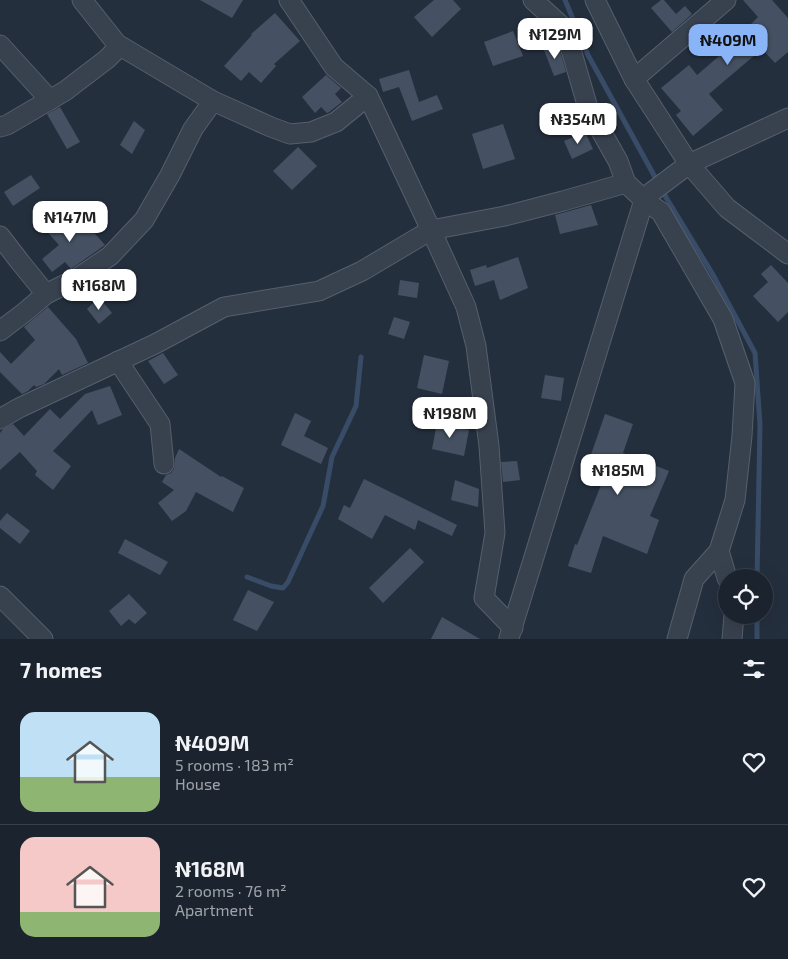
<!DOCTYPE html>
<html lang="en">
<head>
<meta charset="utf-8">
<style>
  :root { --surface:#1b232e; --page:#282f3a; --text:#f1f3f6; --muted:#a0a4aa; --line:#39404a; --accent:#8ab4f8 }
  body { margin:0; font-family:"Exo 2",sans-serif; background:var(--page); color:var(--text); height:100vh; display:flex; flex-direction:column; font-size:19px; white-space:nowrap }
  * { box-sizing:border-box; margin:0 }
  p { font-size:16px; color:var(--muted) }
  .icon { flex:none; width:28px; height:28px; fill:none; stroke:currentColor; stroke-width:2; stroke-linecap:round; stroke-linejoin:round }
  .map { position:relative; height:639px; overflow:hidden }
  .sheet { display:flex; flex-direction:column; background:var(--surface); flex:1 }
  .sheet>* { flex:none }
  .tools { position:absolute; left:718px; top:569px; display:grid; gap:10px }
  .tools a { display:grid; place-items:center; width:55px; height:55px; border-radius:50%; background:var(--surface); box-shadow:0 5px 20px #0002,0 0 0 1px var(--line); font-size:25px }
  .price { position:absolute; translate:-50% -42px; padding:0 11px; border-radius:10px; background:#fff; color:#222; font-size:16px; line-height:32px; filter:drop-shadow(0 1px 2px #0008) }
  .price::after { content:''; position:absolute; left:50%; top:30px; width:15px; height:11px; margin-left:-8px; background:inherit; clip-path:polygon(0 0,100% 0,50% 100%) }
  .price.on { background:var(--accent); color:#111 }
  ul { padding:0; list-style:none }
  li { display:flex; align-items:center; gap:15px; height:125px; padding:0 20px }
  li+li { border-top:1px solid var(--line) }
  li span { display:grid; place-items:center; flex:none; width:140px; height:100px; border-radius:15px; color:#555 }
  li>.icon { margin-inline-start:auto }
  span .icon { width:60px; height:60px; fill:#fffc; stroke-width:1 }
  li b { font-size:21px }
  h2 { display:flex; justify-content:space-between; align-items:center; height:60px; padding:0 20px; font-size:21px }
  .map>svg:first-child { display:block }
  .lines { fill:none; stroke-linecap:round; stroke-linejoin:round }
  .stream { stroke:#394c67; stroke-width:5 }
  .building { fill:#455162 }
  .minor-casing { stroke:#565f6c; stroke-width:21 }
  .minor { stroke:#38414e; stroke-width:19 }
</style>
</head>
<body>
<div class="map">
<svg width="788" height="639" viewBox="0 0 788 639">
  <rect width="100%" height="100%" fill="#242f3e"/>
  <g class="lines">
    <g class="stream">
      <polyline points="565,0 588,55 667,199 712,273 755,353 760,425 757,578"/>
      <polyline points="247,577 271,586 283,588 288,582 323,506 332,457 356,406 361,357"/>
      <polyline points="757,615 757,639"/>
    </g>
  </g>
  <g class="building">
    <polygon points="200,0 243,0 232,18"/>
    <polygon points="434,0 453,0 461,9 432,37 414,17"/>
    <polygon points="661,0 664,0 676,14 685,6 692,14 672,32 651,8"/>
    <polygon points="743,0 772,0 788,18 788,52 775,63 762,49 709,94 723,110 693,136 676,115 681,111 661,88 689,65 697,75 733,44 732,43 758,17"/>
    <polygon points="275,13 300,41 274,64 276,66 261,83 249,72 241,81 224,66 252,35 251,34"/>
    <polygon points="513,31 523,56 493,66 484,42"/>
    <polygon points="558,44 566,72 554,76 544,50"/>
    <polygon points="409,70 419,102 437,95 443,109 412,121 399,87 383,92 379,79"/>
    <polygon points="326,75 341,88 335,94 342,102 329,112 327,113 321,107 315,113 302,97"/>
    <polygon points="60,107 80,142 67,149 47,114"/>
    <polygon points="134,121 145,130 132,154 120,145"/>
    <polygon points="503,124 515,159 483,169 472,134"/>
    <polygon points="585,132 593,149 572,159 564,141"/>
    <polygon points="298,147 317,166 292,190 273,171"/>
    <polygon points="31,175 40,188 13,206 4,192"/>
    <polygon points="591,205 598,225 560,234 555,215"/>
    <polygon points="55,212 70,229 82,219 105,245 71,269 65,262 52,272 42,259 59,245 41,225"/>
    <polygon points="518,257 528,288 500,300 494,280 475,286 470,270 486,265 487,268"/>
    <polygon points="771,265 788,283 788,312 778,322 753,296 768,282 761,274"/>
    <polygon points="400,280 419,283 417,298 398,295"/>
    <polygon points="99,297 112,313 99,324 87,309"/>
    <polygon points="48,307 76,339 88,363 62,375 59,369 44,384 36,387 34,385 28,391 22,394 0,372 0,352 11,364 35,340 24,327"/>
    <polygon points="394,317 410,322 404,339 388,334"/>
    <polygon points="163,353 178,375 164,384 148,361"/>
    <polygon points="424,355 449,361 442,394 417,388"/>
    <polygon points="545,375 564,378 561,401 541,398"/>
    <polygon points="110,386 122,415 98,425 92,410 53,451 71,466 53,490 35,475 37,471 20,452 0,470 0,433 3,429 13,424 24,436 50,409 60,419 85,394"/>
    <polygon points="295,413 311,421 304,436 328,448 321,464 281,445"/>
    <polygon points="605,414 633,424 623,453 669,471 650,516 659,520 647,554 603,536 591,573 568,566 575,544 577,545 601,485 583,478"/>
    <polygon points="437,423 469,430 464,456 432,449"/>
    <polygon points="179,449 221,477 222,476 244,488 233,512 196,492 186,511 172,521 158,503 174,490 162,482 166,475 171,473 174,469 175,458"/>
    <polygon points="517,461 520,480 503,482 501,462"/>
    <polygon points="364,479 457,525 452,536 418,520 415,530 385,515 372,539 338,519 344,505 350,508"/>
    <polygon points="455,480 479,489 478,507 451,500"/>
    <polygon points="7,513 30,531 20,544 0,528 0,521"/>
    <polygon points="125,539 168,562 160,575 118,553"/>
    <polygon points="410,548 424,562 383,603 369,588"/>
    <polygon points="248,590 274,602 257,631 233,620"/>
    <polygon points="129,594 147,613 135,624 129,619 121,626 109,611"/>
    <polygon points="442,617 480,639 431,639"/>
  </g>
  <g class="lines">
    <defs>
      <g id="minor">
        <polyline points="82,0 117,44 213,101 271,127 290,134 311,132 336,122 368,96"/>
        <polyline points="289,0 334,67 368,96 431,230 466,307 476,346 489,446 495,533 484,598 513,628"/>
        <polyline points="533,0 565,29 588,108 618,161 626,183 644,200 661,212 723,319 745,383 742,436 735,500 719,551 694,579 677,639"/>
        <polyline points="595,0 634,79 689,164 727,208 788,254"/>
        <polyline points="0,45 50,100"/>
        <polyline points="634,79 726,0"/>
        <polyline points="0,127 7,125 65,91 107,59 114,52 117,44"/>
        <polyline points="0,236 20,262 46,294"/>
        <polyline points="0,331 25,312 46,294 76,279 110,256 144,220 170,175 193,129 213,101"/>
        <polyline points="118,361 160,424 164,464"/>
        <polyline points="0,419 19,408 155,344 224,307 319,291 362,271 431,230 505,216 563,201 626,183"/>
        <polyline points="719,551 727,578"/>
        <polyline points="0,596 43,639"/>
        <polyline points="509,638 644,200 649,194 689,164 788,118"/>
        <polyline points="732,639 734,615"/>
      </g>
    </defs>
    <use href="#minor" class="minor-casing"/>
    <use href="#minor" class="minor"/>
  </g>
</svg>
<div class="tools">
<a><svg class="icon" aria-label="locate" viewBox="0 0 24 24"><circle cx="12" cy="12" r="6"/><path d="M12 2v4M12 18v4M2 12h4M18 12h4"/></svg></a>
</div>
<b class="price" style="left:555px;top:60px">₦129M</b>
<b class="price on" style="left:728px;top:66px">₦409M</b>
<b class="price" style="left:578px;top:145px">₦354M</b>
<b class="price" style="left:70px;top:243px">₦147M</b>
<b class="price" style="left:99px;top:311px">₦168M</b>
<b class="price" style="left:450px;top:439px">₦198M</b>
<b class="price" style="left:618px;top:496px">₦185M</b>
</div>
<section class="sheet">
<h2>7 homes<svg class="icon" aria-label="filters" viewBox="0 0 24 24"><path d="M4 7h16M4 17h16"/><circle cx="9" cy="7" r="2"/><circle cx="15" cy="17" r="2"/></svg></h2>
<ul>
<li><span style="background:linear-gradient(#bfe0f5 65%,#8fb573 0)"><svg class="icon" aria-label="home" viewBox="0 0 24 24"><path d="M3 11l9-7 9 7M6 9v11h12V9"/></svg></span><div><b>₦409M</b><p>5 rooms · 183 m²</p><p>House</p></div><svg class="icon" aria-label="heart" viewBox="0 0 24 24"><path d="M12 20l-8-8c-3-5 5-10 8-4 3-6 11-1 8 4z"/></svg></li>
<li><span style="background:linear-gradient(#f6c9c9 75%,#8fb573 0)"><svg class="icon" aria-label="home" viewBox="0 0 24 24"><path d="M3 11l9-7 9 7M6 9v11h12V9"/></svg></span><div><b>₦168M</b><p>2 rooms · 76 m²</p><p>Apartment</p></div><svg class="icon" aria-label="heart" viewBox="0 0 24 24"><path d="M12 20l-8-8c-3-5 5-10 8-4 3-6 11-1 8 4z"/></svg></li>
</ul>
</section>
</body>
</html>
